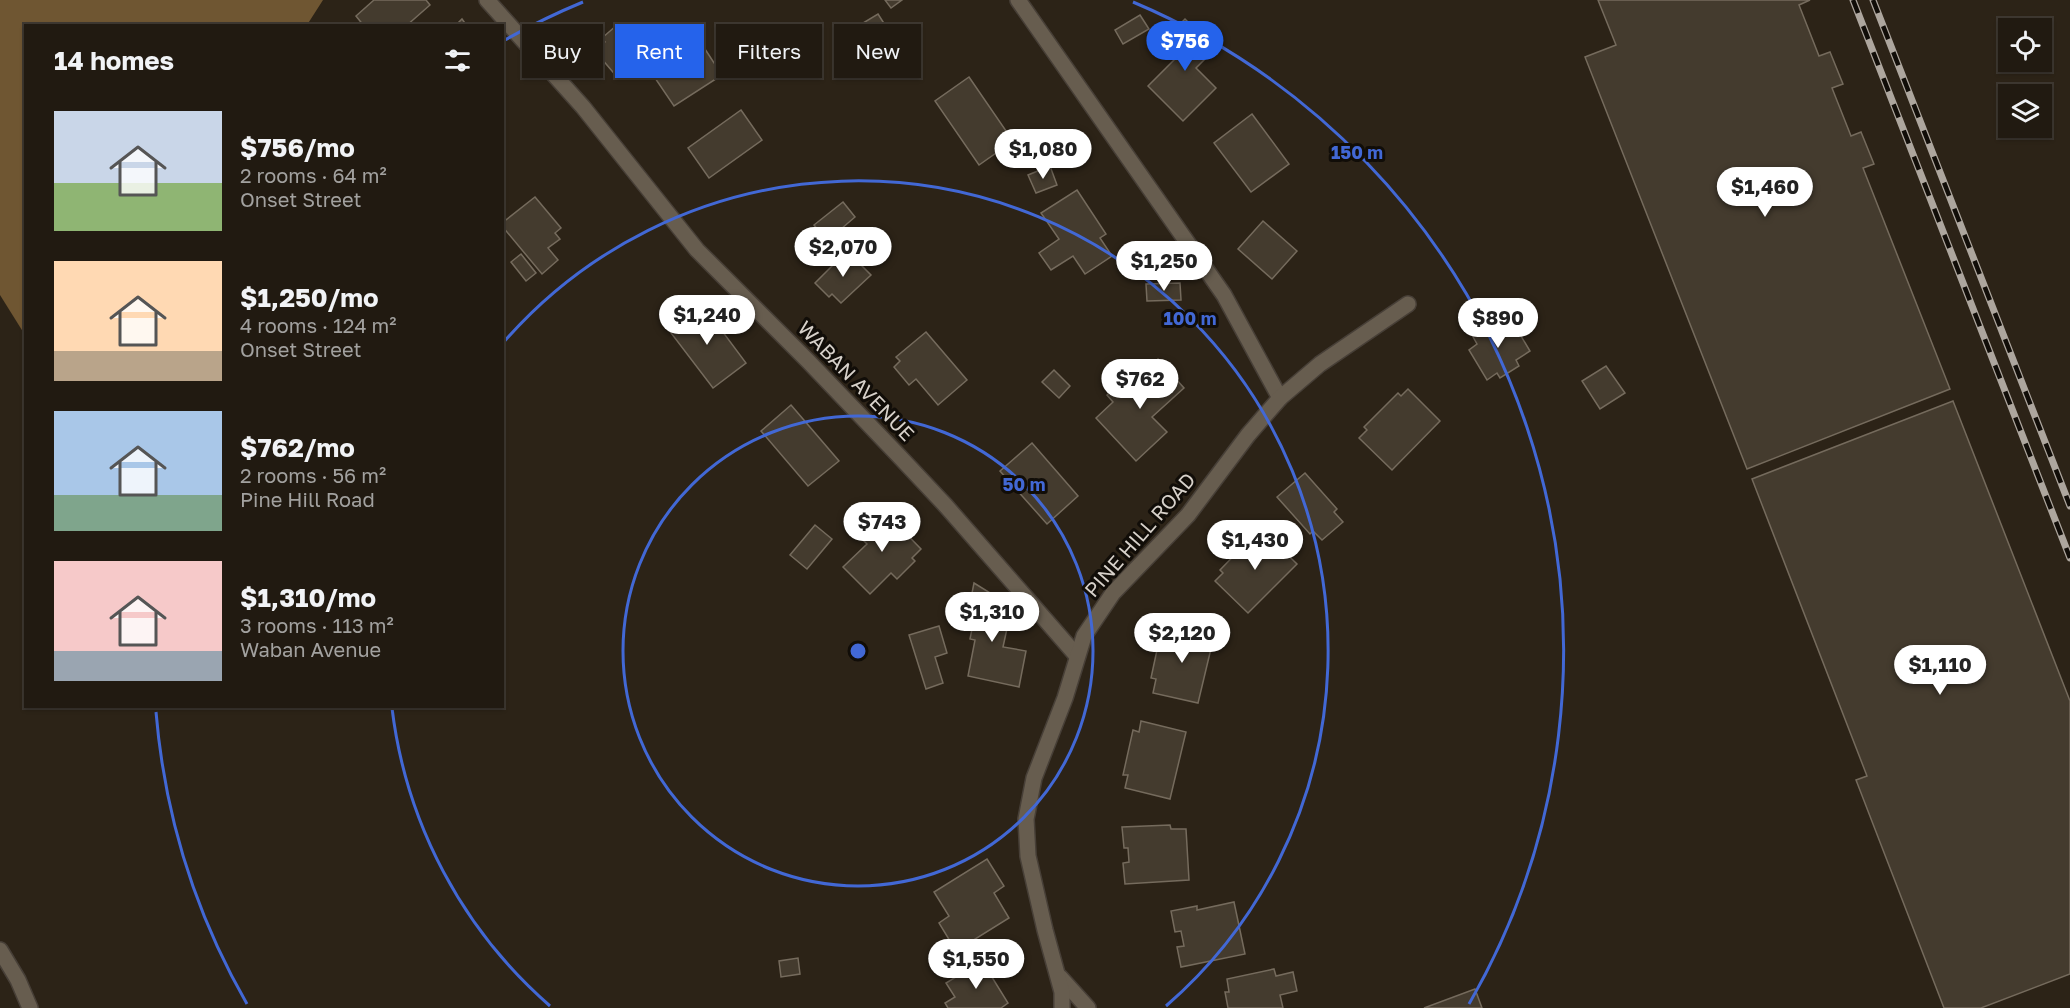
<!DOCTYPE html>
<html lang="en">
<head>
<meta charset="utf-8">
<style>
  :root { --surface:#211a11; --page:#2d271f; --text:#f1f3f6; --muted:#a2a19f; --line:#3e3831; --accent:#2563eb }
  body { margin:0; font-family:"Golos Text",sans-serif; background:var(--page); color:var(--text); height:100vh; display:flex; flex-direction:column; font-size:22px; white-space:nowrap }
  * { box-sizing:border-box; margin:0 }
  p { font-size:20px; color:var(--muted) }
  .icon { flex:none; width:33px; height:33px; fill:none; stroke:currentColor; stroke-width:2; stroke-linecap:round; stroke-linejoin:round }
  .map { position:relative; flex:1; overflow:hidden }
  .side { position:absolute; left:24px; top:24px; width:480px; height:684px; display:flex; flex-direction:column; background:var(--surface); border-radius:0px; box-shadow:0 2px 4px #0004,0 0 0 2px var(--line) }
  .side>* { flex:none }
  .guide { position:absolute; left:522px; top:24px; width:570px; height:54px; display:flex; gap:12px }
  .fabs { position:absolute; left:1998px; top:18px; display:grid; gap:12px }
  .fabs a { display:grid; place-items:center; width:54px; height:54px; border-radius:0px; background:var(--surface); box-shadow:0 2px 4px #0004,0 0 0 2px var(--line); font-size:30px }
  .price { position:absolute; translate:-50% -51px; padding:0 14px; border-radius:21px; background:#fff; color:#222; font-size:20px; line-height:39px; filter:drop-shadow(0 2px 3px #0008) }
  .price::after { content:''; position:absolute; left:50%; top:36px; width:18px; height:14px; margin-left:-9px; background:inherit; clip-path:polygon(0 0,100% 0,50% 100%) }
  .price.on { background:var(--accent); color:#fff }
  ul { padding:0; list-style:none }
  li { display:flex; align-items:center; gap:18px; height:150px; padding:0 30px }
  li span { display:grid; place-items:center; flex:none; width:168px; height:120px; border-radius:0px; color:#555 }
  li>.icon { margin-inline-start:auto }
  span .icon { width:72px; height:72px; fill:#fffc; stroke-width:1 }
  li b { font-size:26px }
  h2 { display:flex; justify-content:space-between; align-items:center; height:72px; padding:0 30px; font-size:26px }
  .chip { padding:0 21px; border-radius:0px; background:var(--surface); box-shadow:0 2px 4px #0004,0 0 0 2px var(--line); font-size:21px; line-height:54px }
  .chip.on { background:var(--accent); color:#fff }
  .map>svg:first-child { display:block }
  .forest { fill:#6f5632 }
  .building { fill:#443b2e; stroke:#756b5d; stroke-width:1.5 }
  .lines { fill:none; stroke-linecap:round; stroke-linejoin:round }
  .street-casing { stroke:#473f37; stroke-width:18 }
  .street { stroke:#675d4f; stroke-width:15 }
  .rail-casing { stroke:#ada69e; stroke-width:7 }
  .rail { stroke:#110d08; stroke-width:4.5; stroke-dasharray:14; stroke-linecap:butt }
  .ring { fill:none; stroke:#4268d5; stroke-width:3 }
  .labels { text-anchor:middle; stroke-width:6; stroke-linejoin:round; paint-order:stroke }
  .street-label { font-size:20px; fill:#d7d1ca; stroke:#110d08 }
  .centre { fill:#4268d5; stroke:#110d08; stroke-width:3 }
  .ring-label { font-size:18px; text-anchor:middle; font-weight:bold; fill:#4268d5; stroke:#110d08; stroke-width:6; stroke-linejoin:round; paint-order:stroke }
</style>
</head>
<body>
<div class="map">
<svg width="2070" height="1008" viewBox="0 0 2070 1008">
  <rect width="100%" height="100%" fill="#2c2317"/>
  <polygon class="forest" points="0,0 323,0 307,25 26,26 25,335 0,295"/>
  <g class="building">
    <polygon points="374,0 426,0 430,5 406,26 364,26 356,16"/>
    <polygon points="885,0 902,0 891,8"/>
    <polygon points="1598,0 1810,0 1799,5 1819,56 1830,52 1843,84 1832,88 1851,136 1861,132 1874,164 1863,168 1950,389 1747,469 1585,57 1616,45"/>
    <polygon points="878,14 899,47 869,65 866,60 856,66 842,44 851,38 848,32"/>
    <polygon points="1140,15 1149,29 1123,44 1115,30"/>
    <polygon points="462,19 467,26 455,26"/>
    <polygon points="1185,19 1215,49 1196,68 1216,88 1183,121 1148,86 1180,54 1165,39"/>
    <polygon points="627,24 651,52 618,78 595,51 605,42 602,38 617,25 621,29"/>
    <polygon points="703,46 722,75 674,106 655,78"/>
    <polygon points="969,77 1013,141 979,165 935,101"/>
    <polygon points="741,110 762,140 709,178 688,148"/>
    <polygon points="1252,114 1289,164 1251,192 1214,143"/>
    <polygon points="1050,166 1057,185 1036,193 1028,175"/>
    <polygon points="1077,190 1106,234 1100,238 1112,256 1085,274 1073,256 1051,270 1039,253 1059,239 1041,213"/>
    <polygon points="535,197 561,228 555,233 560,239 548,248 558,260 542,274 502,226 502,223"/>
    <polygon points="843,202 855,217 827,241 814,225"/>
    <polygon points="1263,221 1297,251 1272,279 1238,249"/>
    <polygon points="847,251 871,275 841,303 832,294 829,297 815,283"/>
    <polygon points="521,254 536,273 526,281 511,262"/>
    <polygon points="1180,283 1181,300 1147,301 1146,284"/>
    <polygon points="702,304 746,363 713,388 668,329"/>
    <polygon points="1500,318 1504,326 1512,321 1530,351 1516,360 1519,366 1500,378 1497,373 1487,380 1469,350 1477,344 1472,335"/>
    <polygon points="926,332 967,380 938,405 916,379 909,385 894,367 900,361 896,357"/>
    <polygon points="1158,359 1184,388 1152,417 1167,432 1136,461 1096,418 1113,402 1107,395 1120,383 1126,389"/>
    <polygon points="1606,366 1625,393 1600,409 1582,381"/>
    <polygon points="1054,370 1070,386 1059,398 1042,382"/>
    <polygon points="1408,389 1440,421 1392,470 1359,438 1367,430 1364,427 1398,393 1401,396"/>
    <polygon points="1953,401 2070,701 2070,974 1981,1008 1944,1008 1856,780 1867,776 1752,479"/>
    <polygon points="791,405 839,461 808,486 761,431"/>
    <polygon points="1032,443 1078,496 1047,524 1000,471"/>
    <polygon points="1305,473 1337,509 1334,512 1343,522 1322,540 1313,531 1310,534 1277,497"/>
    <polygon points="882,509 921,549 912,558 915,561 897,579 891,573 870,594 843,567 867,544 856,533"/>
    <polygon points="815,525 832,539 807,569 790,555"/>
    <polygon points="1264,532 1297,564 1248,613 1215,581 1223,573 1220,570 1254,535 1258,538"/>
    <polygon points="974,583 1000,599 996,622 1008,624 1003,647 1026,651 1019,687 968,676 975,640 970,639 974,619 967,618"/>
    <polygon points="939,626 947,653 935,657 943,683 926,689 909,635"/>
    <polygon points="1169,626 1214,636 1198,703 1153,693 1156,679 1151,678 1160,636 1166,638"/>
    <polygon points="1141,721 1186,732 1170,799 1125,788 1128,775 1123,775 1133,730 1139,732"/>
    <polygon points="1170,825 1171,829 1186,829 1189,880 1125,884 1123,863 1129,862 1128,848 1124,848 1122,827"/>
    <polygon points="987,859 1004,886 994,893 1009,918 956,951 939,923 949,916 934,892"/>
    <polygon points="1234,902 1245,954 1181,967 1177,947 1184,946 1181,931 1175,932 1171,911 1197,906 1197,910"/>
    <polygon points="798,958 800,974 781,977 779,961"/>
    <polygon points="982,961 1008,1003 1001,1008 948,1008 945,1003 955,997 946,983"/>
    <polygon points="1274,969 1276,976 1293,972 1297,991 1280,995 1283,1008 1228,1008 1225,992 1229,992 1227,979"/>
    <polygon points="1475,989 1482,1008 1424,1008"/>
  </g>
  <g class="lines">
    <defs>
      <g id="street">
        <polyline points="487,0 583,107 697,250 808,361 900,457 946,506 1077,656"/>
        <polyline points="1018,0 1224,295 1280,398"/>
        <polyline points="0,950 18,980 30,1008"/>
        <polyline points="1060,977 1088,1008"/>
        <polyline points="1062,1008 1062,992 1045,930 1028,856 1026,819 1034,778 1065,698 1084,636 1113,593 1188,515 1248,435 1280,398 1320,364 1408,304"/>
      </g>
    </defs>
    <use href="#street" class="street-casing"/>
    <use href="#street" class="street"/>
    <defs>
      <g id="rail">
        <polyline points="1853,0 2070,558"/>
        <polyline points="1873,0 2070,506"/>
      </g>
    </defs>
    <use href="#rail" class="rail-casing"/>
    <use href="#rail" class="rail"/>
  </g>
  <g class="ring">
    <circle cx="858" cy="651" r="235"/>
    <path d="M550 1006A470 470 0 0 1 392 708M503 343A470 470 0 1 1 1166 1006"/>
    <path d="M247 1004A705 705 0 0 1 156 712M505 40A705 705 0 0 1 583 2M1133 2A705 705 0 0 1 1469 1004"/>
  </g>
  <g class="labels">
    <g class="street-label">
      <text transform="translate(856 381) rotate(46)" y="7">WABAN AVENUE</text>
      <text transform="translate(1140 535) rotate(-49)" y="7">PINE HILL ROAD</text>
    </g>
  </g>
  <circle cx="858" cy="651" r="9" class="centre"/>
  <g class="ring-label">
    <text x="1357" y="159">150 m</text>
    <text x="1190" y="325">100 m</text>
    <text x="1024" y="491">50 m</text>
  </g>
</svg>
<div class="fabs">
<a><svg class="icon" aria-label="locate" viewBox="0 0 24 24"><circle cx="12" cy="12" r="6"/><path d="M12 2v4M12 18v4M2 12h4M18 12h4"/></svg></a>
<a><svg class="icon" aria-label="layers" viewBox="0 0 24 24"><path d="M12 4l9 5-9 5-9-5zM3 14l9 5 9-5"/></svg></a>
</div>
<b class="price on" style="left:1185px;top:72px">$756</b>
<b class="price" style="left:1043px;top:180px">$1,080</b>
<b class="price" style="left:1765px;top:218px">$1,460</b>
<b class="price" style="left:843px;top:278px">$2,070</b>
<b class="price" style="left:1164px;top:292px">$1,250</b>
<b class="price" style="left:707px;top:346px">$1,240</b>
<b class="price" style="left:1498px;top:349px">$890</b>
<b class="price" style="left:1140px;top:410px">$762</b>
<b class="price" style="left:882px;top:553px">$743</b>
<b class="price" style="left:1255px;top:571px">$1,430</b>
<b class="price" style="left:992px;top:643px">$1,310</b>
<b class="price" style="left:1182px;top:664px">$2,120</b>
<b class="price" style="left:1940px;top:696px">$1,110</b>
<b class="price" style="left:976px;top:990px">$1,550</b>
<div class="guide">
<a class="chip">Buy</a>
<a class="chip on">Rent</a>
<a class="chip">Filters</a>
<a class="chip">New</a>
</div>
<section class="side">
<h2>14 homes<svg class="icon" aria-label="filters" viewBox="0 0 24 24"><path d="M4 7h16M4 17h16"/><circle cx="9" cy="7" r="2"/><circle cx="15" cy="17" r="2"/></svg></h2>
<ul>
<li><span style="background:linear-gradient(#c9d6e8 60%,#8fb573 0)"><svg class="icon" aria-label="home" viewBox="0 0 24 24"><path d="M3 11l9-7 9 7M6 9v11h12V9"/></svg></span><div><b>$756/mo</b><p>2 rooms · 64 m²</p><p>Onset Street</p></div></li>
<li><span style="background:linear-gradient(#ffd9b3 75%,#b9a48a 0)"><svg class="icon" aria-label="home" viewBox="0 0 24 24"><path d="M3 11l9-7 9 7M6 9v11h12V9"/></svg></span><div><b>$1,250/mo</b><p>4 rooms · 124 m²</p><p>Onset Street</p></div></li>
<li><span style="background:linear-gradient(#a9c7e8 70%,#7fa58c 0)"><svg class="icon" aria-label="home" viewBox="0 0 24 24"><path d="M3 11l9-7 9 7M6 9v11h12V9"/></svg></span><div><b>$762/mo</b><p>2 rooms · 56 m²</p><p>Pine Hill Road</p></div></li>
<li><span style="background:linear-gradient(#f6c9c9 75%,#9aa5b1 0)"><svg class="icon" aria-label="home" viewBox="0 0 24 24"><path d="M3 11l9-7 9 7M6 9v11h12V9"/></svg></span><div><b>$1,310/mo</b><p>3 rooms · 113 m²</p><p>Waban Avenue</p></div></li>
</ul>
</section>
</div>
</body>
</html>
